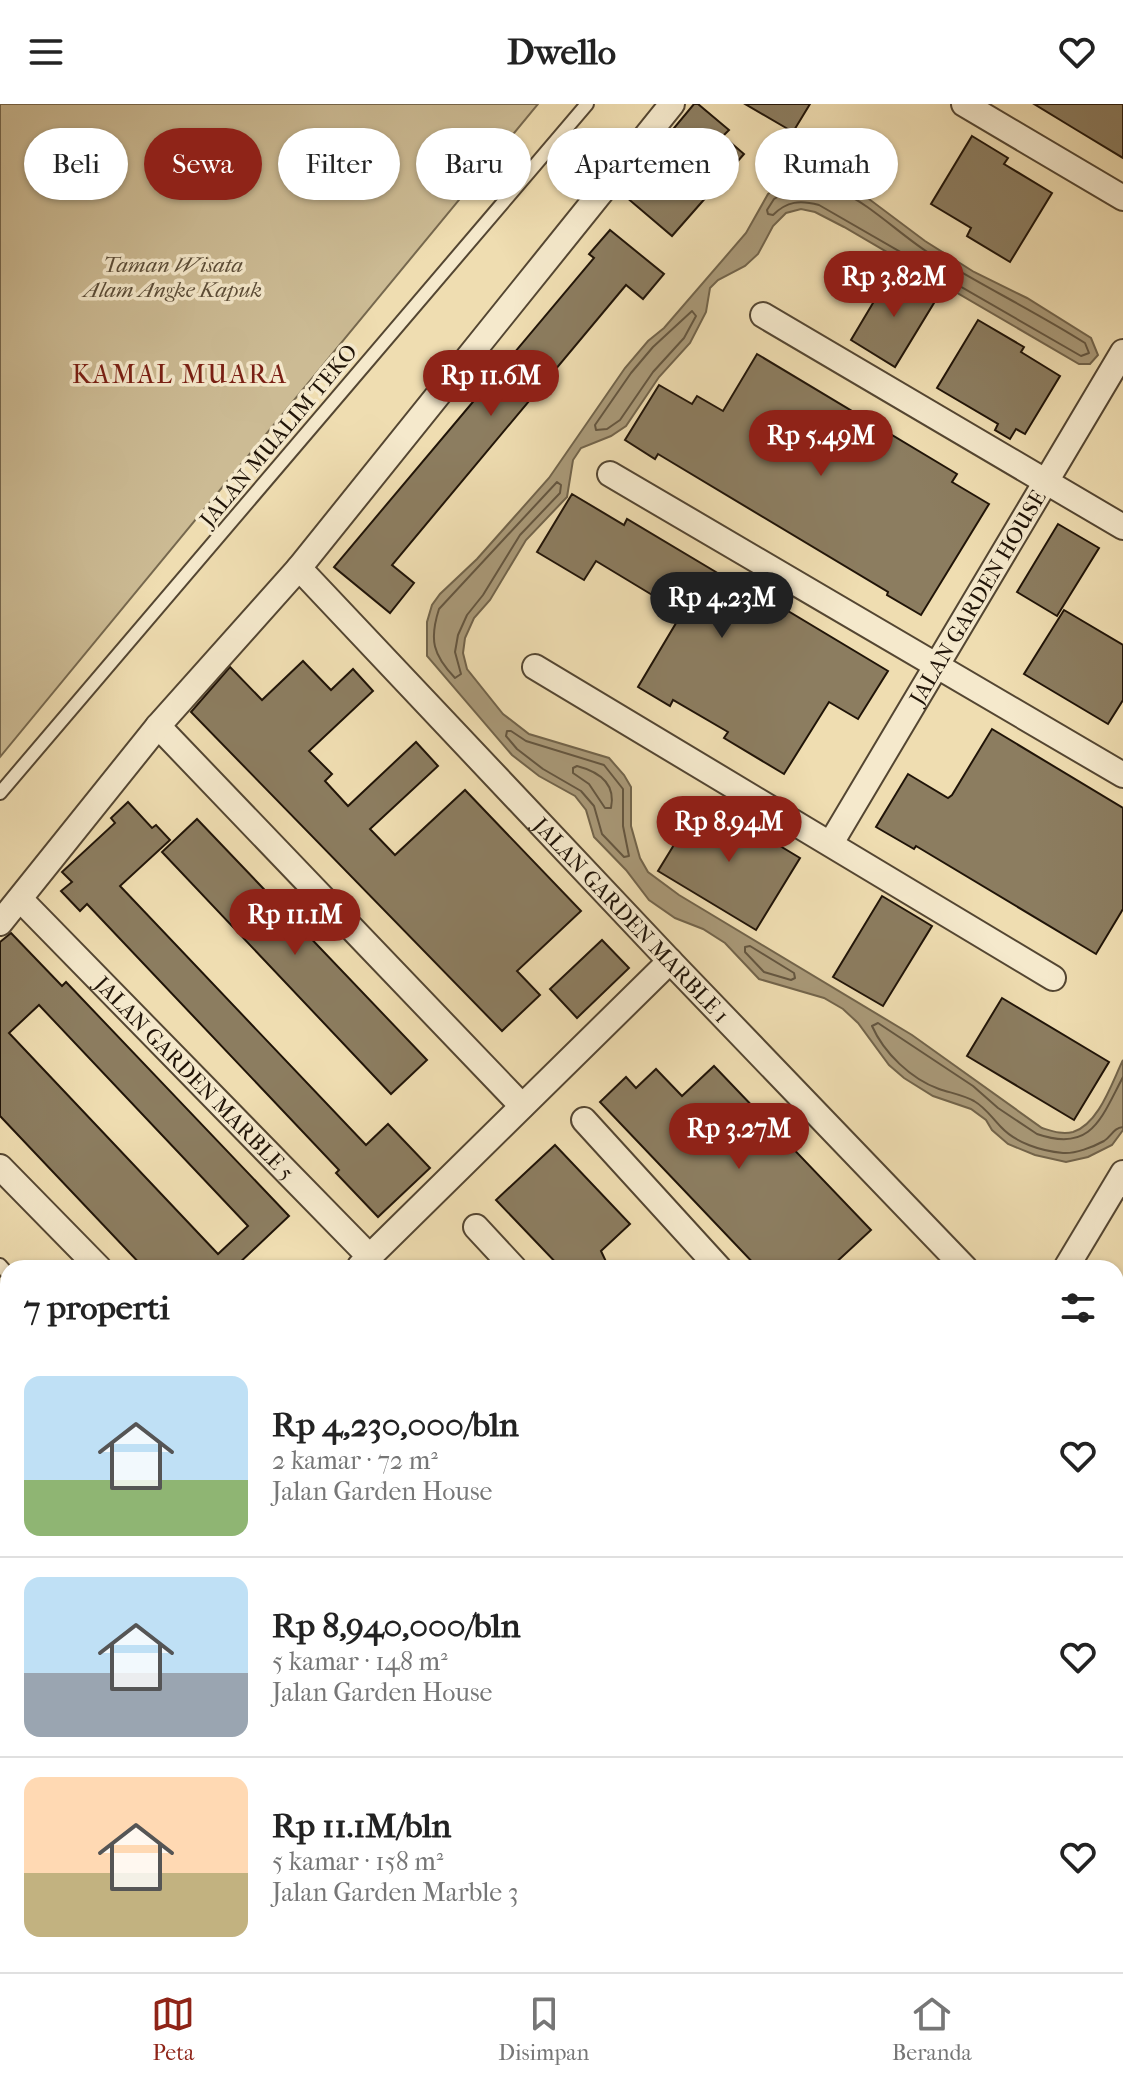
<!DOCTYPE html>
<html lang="id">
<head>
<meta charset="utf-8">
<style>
  :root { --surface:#fff; --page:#f2f2f2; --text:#222; --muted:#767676; --line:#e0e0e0; --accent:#8f2418 }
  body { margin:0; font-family:"IM FELL French Canon",serif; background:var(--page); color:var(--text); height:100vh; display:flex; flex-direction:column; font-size:30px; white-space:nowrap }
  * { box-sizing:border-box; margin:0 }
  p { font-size:26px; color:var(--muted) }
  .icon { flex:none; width:44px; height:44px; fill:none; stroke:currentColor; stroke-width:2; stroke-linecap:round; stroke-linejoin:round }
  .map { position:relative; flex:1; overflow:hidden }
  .sheet { position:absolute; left:0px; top:1156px; width:1124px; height:712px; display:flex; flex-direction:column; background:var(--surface); border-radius:24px 24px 0 0; box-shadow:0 2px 6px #0004 }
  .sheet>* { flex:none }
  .guide { position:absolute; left:24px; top:24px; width:1076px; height:72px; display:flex; gap:16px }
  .price { position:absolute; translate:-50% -68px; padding:0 18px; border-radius:28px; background:var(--accent); color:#fff; font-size:26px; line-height:52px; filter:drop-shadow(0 2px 4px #0008) }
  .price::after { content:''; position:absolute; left:50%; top:48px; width:24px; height:18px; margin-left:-12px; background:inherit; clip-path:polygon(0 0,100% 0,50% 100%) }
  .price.selected { background:#222; color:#fff }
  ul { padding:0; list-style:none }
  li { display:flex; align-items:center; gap:24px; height:200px; padding:0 24px }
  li+li { border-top:2px solid var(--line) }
  li span { display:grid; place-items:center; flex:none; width:224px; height:160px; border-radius:16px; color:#555 }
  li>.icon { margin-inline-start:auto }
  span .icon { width:96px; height:96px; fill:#fffc; stroke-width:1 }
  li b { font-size:34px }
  h2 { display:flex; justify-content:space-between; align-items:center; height:96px; padding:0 24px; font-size:34px }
  .tag { padding:0 28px; border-radius:36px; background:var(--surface); box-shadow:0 2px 6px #0004; font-size:28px; line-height:72px }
  .tag.selected { background:var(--accent); color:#fff }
  header { display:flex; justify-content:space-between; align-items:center; height:104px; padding:0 24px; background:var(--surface); font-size:36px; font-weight:700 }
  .menu { display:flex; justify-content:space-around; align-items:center; height:112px; border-top:2px solid var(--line); background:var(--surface); font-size:22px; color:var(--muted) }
  .menu a { display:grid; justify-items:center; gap:4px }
  .menu .selected { color:var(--accent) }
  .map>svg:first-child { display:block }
  .green { fill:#ccbb94; stroke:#76684e; stroke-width:2 }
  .water { fill:#a99978; stroke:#72644b; stroke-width:2 }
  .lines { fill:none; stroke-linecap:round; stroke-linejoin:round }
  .shore { stroke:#645640; stroke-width:2 }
  .building { fill:#8c7d60; stroke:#201408; stroke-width:2; fill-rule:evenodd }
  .lane-casing { stroke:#544632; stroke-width:16 }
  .street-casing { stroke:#544632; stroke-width:28 }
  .secondary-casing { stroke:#201408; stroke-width:38 }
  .highway-casing { stroke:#201408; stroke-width:48 }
  .path { stroke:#201408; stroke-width:4; stroke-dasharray:2 4; stroke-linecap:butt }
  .lane { stroke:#f5e9cc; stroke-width:12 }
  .street { stroke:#f5e9cc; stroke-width:24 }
  .secondary { stroke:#f5e9cc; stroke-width:34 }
  .highway { stroke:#efddb1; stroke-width:44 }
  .labels { text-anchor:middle; stroke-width:7; stroke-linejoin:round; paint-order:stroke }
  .park-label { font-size:22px; font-style:italic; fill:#5c4e39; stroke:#f5e9cc }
  .street-label { font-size:22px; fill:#201408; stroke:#f5e9cc }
  .quarter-label { font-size:26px; letter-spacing:2px; fill:#7a1f14; stroke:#f5e9cc }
</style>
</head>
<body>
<header><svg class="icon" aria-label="menu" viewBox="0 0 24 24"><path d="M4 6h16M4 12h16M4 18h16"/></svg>Dwello<svg class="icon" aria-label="heart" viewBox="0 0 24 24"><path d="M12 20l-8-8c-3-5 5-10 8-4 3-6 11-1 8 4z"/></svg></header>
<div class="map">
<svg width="1123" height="1868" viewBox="0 0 1123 1868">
  <rect width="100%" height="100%" fill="#efddb1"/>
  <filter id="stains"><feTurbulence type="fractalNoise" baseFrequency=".0025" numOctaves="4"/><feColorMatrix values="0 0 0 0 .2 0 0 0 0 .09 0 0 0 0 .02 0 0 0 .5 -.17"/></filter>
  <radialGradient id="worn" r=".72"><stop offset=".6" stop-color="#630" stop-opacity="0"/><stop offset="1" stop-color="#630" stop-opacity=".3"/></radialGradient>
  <g class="green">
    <polygon points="0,0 538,0 0,653"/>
    <polygon points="0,1201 8,1209 8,1831 0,1832"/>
  </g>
  <path class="water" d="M797,72H816L844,81L861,89L925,137L974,168L1027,194L1091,234L1098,251L1090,260H1079L844,123L815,108L801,105L786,109L773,122L758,150L745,162L718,176L710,184L706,208L690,239L659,273L626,322L611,332L581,344L573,356L567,393L526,436L490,496L474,514L465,534L463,549L467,565L503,610L529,630L609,654L624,671L631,683V722L640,754L648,768L679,791L912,931L1042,1024C1052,1027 1062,1031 1073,1028C1099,1020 1112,978 1123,956V1026L1112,1041L1088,1053L1066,1058L1035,1051L1008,1040L992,1026L986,1016L971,1005L933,992L904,974L889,961L858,919L843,905L824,894L759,875L725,839L703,825L675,814L649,796L626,766L594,733L586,706L575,692L539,672L512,651L427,552V518L432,501L440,490L477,455L549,374L625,264L648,237L664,224L746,129L768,90Z"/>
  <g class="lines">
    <g class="shore">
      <path d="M799,80C813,80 827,83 841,88C867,98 901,131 926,147C978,180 1033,206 1085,239L1089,249L1081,252L819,101C800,96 787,97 773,111L768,110L767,106L774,95Z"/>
      <polygon points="692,207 696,212 684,234 653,268 620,316 607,325 596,326 595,321 631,269 653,243"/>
      <path d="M557,378L561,381L560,389L520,431L483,491L467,511L458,531L455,548L461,570L455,574C433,551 429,536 439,505Z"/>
      <polygon points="507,627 511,627 526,637 604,661 623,685 623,722 629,752 624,753 602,730 594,702 581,687 543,665 517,645 506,632"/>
      <path d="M577,662C600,668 616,680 611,704H605L589,680L573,669V664Z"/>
      <polygon points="745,843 750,842 794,869 795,874 791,876 764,868 745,848"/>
      <path d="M1123,973C1101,1014 1092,1049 1037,1030L998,1004L973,982L878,919L872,922C884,949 911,975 939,985C951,989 963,991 974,997C986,1004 992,1014 1001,1023C1016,1039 1041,1047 1063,1049C1075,1050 1093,1043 1104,1037C1112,1032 1113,1024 1123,1023"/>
    </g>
  </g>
  <g class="building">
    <polygon points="694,0 698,0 729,26 723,32 744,50 672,132 626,93 655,59 649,54"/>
    <polygon points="745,0 810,0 793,28"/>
    <polygon points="1034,0 1123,0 1123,54 1075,25"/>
    <polygon points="972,32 1008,54 1004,60 1052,89 1010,158 967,132 971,124 931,100"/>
    <polygon points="610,126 664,170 643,195 626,181 392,461 414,479 390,509 334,463 594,154 589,150"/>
    <polygon points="892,167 937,194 895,263 851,236"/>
    <polygon points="978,216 1024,243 1021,248 1060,272 1025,330 1016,325 1010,335 995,326 998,320 937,284"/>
    <polygon points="757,250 957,370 952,378 989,400 921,511 887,491 888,488 658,350 655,355 625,336 659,281 692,300 697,292 723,307"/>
    <polygon points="572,390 624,421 627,415 736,480 738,477 888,567 858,615 829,598 784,670 724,634 728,628 673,596 670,602 638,583 682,509 596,457 584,476 537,448"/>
    <polygon points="1058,420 1099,444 1057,512 1017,488"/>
    <polygon points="1064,506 1123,541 1123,596 1108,620 1024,570"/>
    <polygon points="303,557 331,586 353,565 373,587 309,647 332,670 325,677 348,702 416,638 438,662 370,725 395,751 465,686 581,807 517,867 540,891 502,927 191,608 230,563 262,596"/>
    <polygon points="992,625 1123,704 1123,805 1096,850 916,742 914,745 876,723 908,670 948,694 952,691"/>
    <polygon points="702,695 800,754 756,826 658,767"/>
    <polygon points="128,698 152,724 156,721 170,736 120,782 366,1041 388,1020 430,1064 378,1113 336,1069 339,1066 87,800 80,807 61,787 72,778 62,768 115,719 111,714"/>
    <polygon points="197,715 427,956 391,990 162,748"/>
    <polygon points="882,792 932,822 883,902 833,873"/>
    <path d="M11,829L62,882L66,878L289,1112L234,1164H144L0,1012V838ZM39,901L248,1122L218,1150L9,929Z"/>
    <polygon points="602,836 629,864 577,914 550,885"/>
    <polygon points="1002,894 1109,958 1074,1016 967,952"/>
    <polygon points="714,962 871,1126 830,1164 758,1164 600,998 626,973 636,984 656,965 682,992"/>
    <polygon points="555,1041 630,1120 601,1147 609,1164 561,1164 496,1096"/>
  </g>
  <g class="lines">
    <defs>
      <g id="lane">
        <polyline points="0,689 587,0"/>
        <polyline points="0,1161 8,1170"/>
        <polyline points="1116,1587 1123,1574"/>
        <polyline points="370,1860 371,1868"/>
        <polyline points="0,1863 28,1860"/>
      </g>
      <g id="street">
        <polyline points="964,0 1123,94"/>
        <polyline points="763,211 1123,423"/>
        <polyline points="610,370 1123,671"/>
        <path id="s1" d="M299,464L670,857L965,1164"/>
        <polyline points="535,563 1053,874"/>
        <polyline points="158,622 522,1002"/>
        <path id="s2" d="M831,739L1123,248"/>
        <path id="s3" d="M20,795L370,1153"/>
        <polyline points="0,819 158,622 299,464 672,0"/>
        <polyline points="584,1016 719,1164"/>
        <polyline points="0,1063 99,1164"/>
        <polyline points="476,1123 514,1164"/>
        <polyline points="360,1162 670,857"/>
        <polyline points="1066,1164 1123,1069"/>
      </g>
      <g id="secondary">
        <polyline points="1116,1700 1123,1688"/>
        <polyline points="1011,1868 1016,1860"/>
      </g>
      <g id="highway">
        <polyline points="1116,1770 1123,1759"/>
        <polyline points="1116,1830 1123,1819"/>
        <polyline points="1054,1868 1059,1860"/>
        <polyline points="1091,1868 1097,1860"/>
      </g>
    </defs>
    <use href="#lane" class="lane-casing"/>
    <use href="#street" class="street-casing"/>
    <use href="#secondary" class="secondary-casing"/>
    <use href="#highway" class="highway-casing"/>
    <g class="path">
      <polyline points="0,1657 8,1683"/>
      <polyline points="0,1697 8,1694"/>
    </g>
    <use href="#lane" class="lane"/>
    <use href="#street" class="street"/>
    <use href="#secondary" class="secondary"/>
    <use href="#highway" class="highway"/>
  </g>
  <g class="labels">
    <g class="park-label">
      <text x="173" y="168">Taman Wisata<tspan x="173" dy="25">Alam Angke Kapuk</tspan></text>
    </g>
    <g class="street-label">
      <text transform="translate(278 331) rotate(-50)" y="8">JALAN MUALIM TEKO</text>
      <text dy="8" stroke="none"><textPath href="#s2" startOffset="286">JALAN GARDEN HOUSE</textPath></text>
      <text dy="8" stroke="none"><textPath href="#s1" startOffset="484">JALAN GARDEN MARBLE 1</textPath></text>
      <text dy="8" stroke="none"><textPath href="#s3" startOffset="250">JALAN GARDEN MARBLE 5</textPath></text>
    </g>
    <g class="quarter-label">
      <text x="180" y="279">KAMAL MUARA</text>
    </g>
  </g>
  <rect width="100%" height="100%" filter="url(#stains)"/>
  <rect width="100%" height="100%" fill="url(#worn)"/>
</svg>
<b class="price" style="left:894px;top:215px">Rp 3.82M</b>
<b class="price" style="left:491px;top:314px">Rp 11.6M</b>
<b class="price" style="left:821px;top:374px">Rp 5.49M</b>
<b class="price selected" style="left:722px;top:536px">Rp 4.23M</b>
<b class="price" style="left:729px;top:760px">Rp 8.94M</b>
<b class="price" style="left:295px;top:853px">Rp 11.1M</b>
<b class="price" style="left:739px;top:1067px">Rp 3.27M</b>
<div class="guide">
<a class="tag">Beli</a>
<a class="tag selected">Sewa</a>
<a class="tag">Filter</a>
<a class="tag">Baru</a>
<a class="tag">Apartemen</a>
<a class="tag">Rumah</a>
</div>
<section class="sheet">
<h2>7 properti<svg class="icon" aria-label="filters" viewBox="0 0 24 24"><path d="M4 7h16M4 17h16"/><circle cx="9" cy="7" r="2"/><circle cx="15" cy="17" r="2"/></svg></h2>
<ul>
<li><span style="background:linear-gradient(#bfe0f5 65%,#8fb573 0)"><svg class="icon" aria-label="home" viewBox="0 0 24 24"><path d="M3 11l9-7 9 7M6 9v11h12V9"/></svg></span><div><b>Rp 4,230,000/bln</b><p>2 kamar · 72 m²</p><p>Jalan Garden House</p></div><svg class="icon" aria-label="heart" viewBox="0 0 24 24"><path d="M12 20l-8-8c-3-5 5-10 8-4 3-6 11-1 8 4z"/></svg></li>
<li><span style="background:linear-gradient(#bfe0f5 60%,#9aa5b1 0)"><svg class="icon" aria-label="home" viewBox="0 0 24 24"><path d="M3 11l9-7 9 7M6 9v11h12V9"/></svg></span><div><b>Rp 8,940,000/bln</b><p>5 kamar · 148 m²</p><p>Jalan Garden House</p></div><svg class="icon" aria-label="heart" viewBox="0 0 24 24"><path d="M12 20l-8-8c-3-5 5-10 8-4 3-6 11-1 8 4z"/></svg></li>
<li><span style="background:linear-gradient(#ffd9b3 60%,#c2b280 0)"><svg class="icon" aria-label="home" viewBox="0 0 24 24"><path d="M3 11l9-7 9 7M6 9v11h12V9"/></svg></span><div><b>Rp 11.1M/bln</b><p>5 kamar · 158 m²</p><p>Jalan Garden Marble 3</p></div><svg class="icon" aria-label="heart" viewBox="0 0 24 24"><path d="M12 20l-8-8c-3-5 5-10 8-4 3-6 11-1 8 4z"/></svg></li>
</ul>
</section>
</div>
<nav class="menu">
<a class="selected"><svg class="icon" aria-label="map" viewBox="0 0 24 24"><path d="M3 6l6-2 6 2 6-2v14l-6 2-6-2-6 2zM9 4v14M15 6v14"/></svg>Peta</a>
<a><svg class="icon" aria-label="saved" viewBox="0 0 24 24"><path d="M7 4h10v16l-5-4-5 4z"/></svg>Disimpan</a>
<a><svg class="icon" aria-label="home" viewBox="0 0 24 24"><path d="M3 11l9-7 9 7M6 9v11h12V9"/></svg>Beranda</a>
</nav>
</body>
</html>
